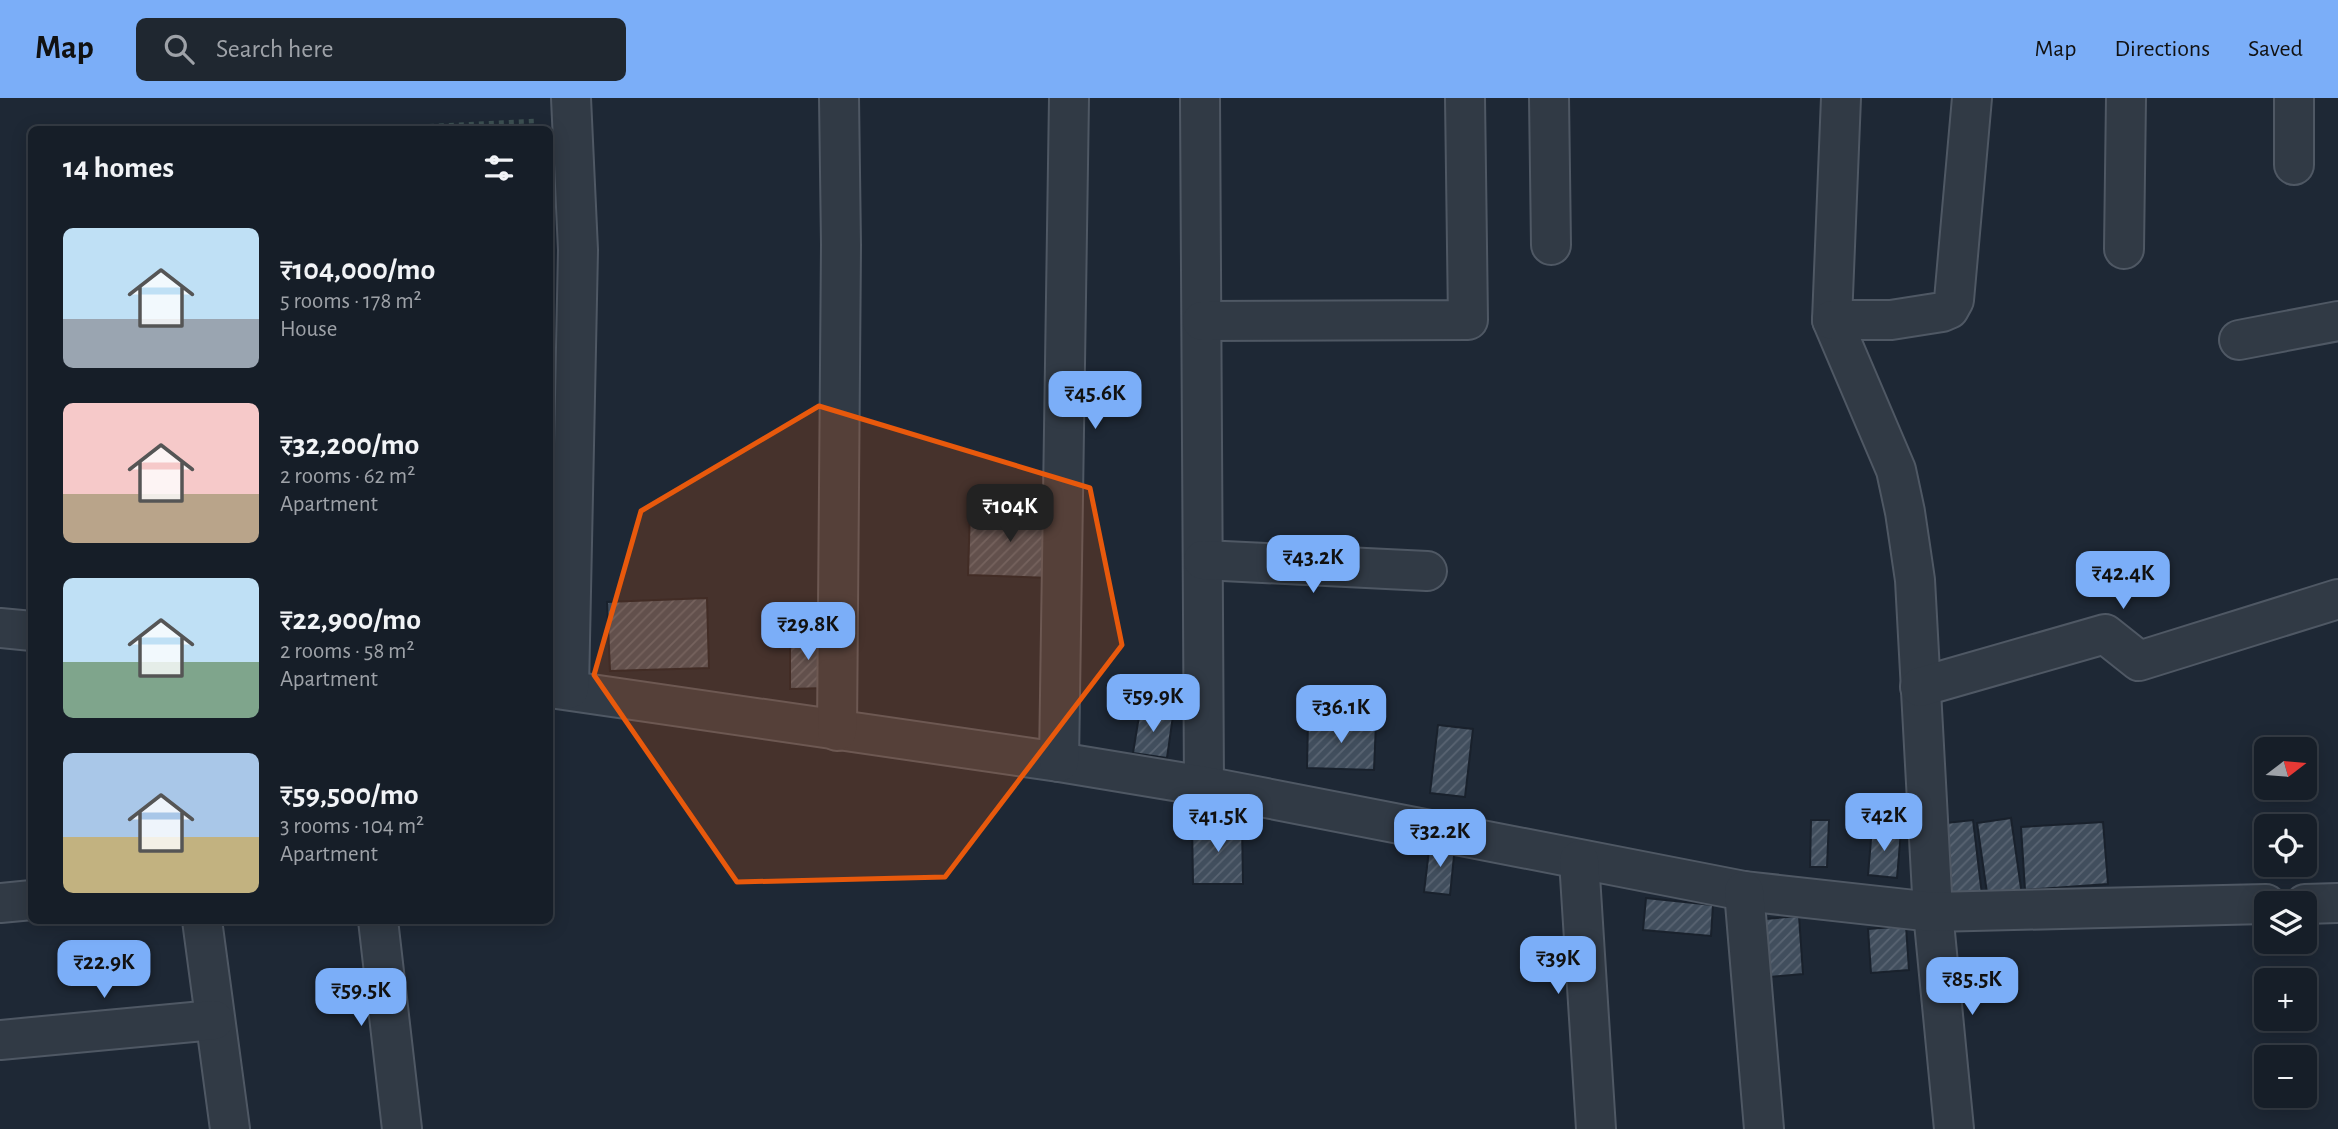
<!DOCTYPE html>
<html lang="en">
<head>
<meta charset="utf-8">
<style>
  :root { --surface:#161e28; --page:#1f2730; --text:#f1f3f6; --muted:#9ea2a8; --line:#353c45; --accent:#7baef8 }
  body { margin:0; font-family:"Alegreya Sans",sans-serif; background:var(--page); color:var(--text); height:100vh; display:flex; flex-direction:column; font-size:26px; white-space:nowrap }
  * { box-sizing:border-box; margin:0 }
  p { font-size:23px; color:var(--muted) }
  .icon { flex:none; width:38px; height:38px; fill:none; stroke:currentColor; stroke-width:2; stroke-linecap:round; stroke-linejoin:round }
  .map { position:relative; flex:1; overflow:hidden }
  .panel { position:absolute; left:28px; top:28px; width:525px; height:798px; display:flex; flex-direction:column; background:var(--surface); border-radius:10px; box-shadow:0 4px 18px #0003,0 0 0 2px var(--line) }
  .panel>* { flex:none }
  .needle { width:46px; rotate:74deg }
  .tools { position:absolute; left:2254px; top:639px; display:grid; gap:14px }
  .tools a { display:grid; place-items:center; width:63px; height:63px; border-radius:10px; background:var(--surface); box-shadow:0 4px 18px #0003,0 0 0 2px var(--line); font-size:35px }
  .price { position:absolute; translate:-50% -60px; padding:0 16px; border-radius:14px; background:var(--accent); color:#111; font-size:23px; line-height:46px; filter:drop-shadow(0 2px 4px #0008) }
  .price::after { content:''; position:absolute; left:50%; top:42px; width:21px; height:16px; margin-left:-10px; background:inherit; clip-path:polygon(0 0,100% 0,50% 100%) }
  .price.on { background:#222; color:#fff }
  ul { padding:0; list-style:none }
  li { display:flex; align-items:center; gap:21px; height:175px; padding:0 35px }
  li span { display:grid; place-items:center; flex:none; width:196px; height:140px; border-radius:10px; color:#555 }
  li>.icon { margin-inline-start:auto }
  span .icon { width:84px; height:84px; fill:#fffc; stroke-width:1 }
  li b { font-size:30px }
  h2 { display:flex; justify-content:space-between; align-items:center; height:84px; padding:0 35px; font-size:30px }
  header { display:flex; align-items:center; gap:42px; box-sizing:border-box; height:98px; padding:0 35px; background:var(--accent); color:#111 }
  header strong { font-size:33px }
  nav { display:flex; gap:38px; margin-inline-start:auto; font-size:24px }
  .search { width:490px; height:63px; background:var(--page); display:flex; align-items:center; gap:18px; box-sizing:border-box; padding:0 24px; border-radius:10px; color:var(--muted); font-size:26px }
  .map>svg:first-child { display:block }
  .building { fill:url(#building-hatch); stroke:#19212c; stroke-width:2 }
  .lines { fill:none; stroke-linecap:round; stroke-linejoin:round }
  .minor-casing { stroke:#4f5864; stroke-width:42 }
  .path { stroke:#3d5153; stroke-width:4.5; stroke-dasharray:5 5; stroke-linecap:butt }
  .minor { stroke:#313a45; stroke-width:38 }
  .marked { fill:#e8590c; fill-opacity:0.2; stroke:#e8590c; stroke-width:5; stroke-linejoin:round }
</style>
</head>
<body>
<header>
<strong>Map</strong>
<div class="search"><svg class="icon" aria-label="search" viewBox="0 0 24 24"><circle cx="10" cy="10" r="6"/><path d="M15 15l6 6"/></svg>Search here</div>
<nav><a>Map</a><a>Directions</a><a>Saved</a></nav>
</header>
<div class="map">
<svg width="2338" height="1031" viewBox="0 0 2338 1031">
  <defs>
    <pattern id="building-hatch" width="6" height="6" patternUnits="userSpaceOnUse" patternTransform="scale(1.75)"><rect width="6" height="6" fill="#414e5d"/><path d="M-1 1l2-2M0 6l6-6M5 7l2-2" fill="none" stroke="#5a6573"/></pattern>
  </defs>
  <rect width="100%" height="100%" fill="#1e2835"/>
  <g class="building">
    <polygon points="970,412 1052,415 1050,480 968,477"/>
    <polygon points="707,500 709,570 610,573 607,504"/>
    <polygon points="790,537 826,537 827,590 790,591"/>
    <polygon points="1140,612 1173,618 1167,660 1133,655"/>
    <polygon points="1308,623 1376,625 1374,672 1307,670"/>
    <polygon points="1438,627 1473,631 1465,699 1430,695"/>
    <polygon points="2011,720 2022,797 1988,802 1977,725"/>
    <polygon points="1811,722 1829,722 1827,769 1810,769"/>
    <polygon points="1973,722 1982,797 1947,801 1937,726"/>
    <polygon points="2103,724 2108,786 2025,792 2021,729"/>
    <polygon points="1192,725 1242,725 1243,786 1193,786"/>
    <polygon points="1872,730 1901,733 1897,780 1868,777"/>
    <polygon points="1430,744 1455,748 1450,797 1424,794"/>
    <polygon points="1646,800 1713,807 1711,838 1643,832"/>
    <polygon points="1799,818 1803,876 1770,879 1765,821"/>
    <polygon points="1906,828 1909,872 1871,875 1868,831"/>
  </g>
  <g class="lines">
    <defs>
      <g id="minor">
        <polyline points="1200,0 1204,688"/>
        <polyline points="1549,0 1551,147"/>
        <polyline points="1841,0 1832,222 1896,372 1905,414 1915,482 1933,814 1954,1031"/>
        <polyline points="2294,0 2294,67"/>
        <polyline points="2124,151 2126,0"/>
        <polyline points="1832,222 1891,222 1942,214 1949,211 1954,202 1972,0"/>
        <polyline points="1202,223 1468,222 1465,0"/>
        <polyline points="2239,242 2338,223"/>
        <polyline points="1203,462 1427,473"/>
        <polyline points="0,530 32,533"/>
        <polyline points="1920,589 2105,536 2139,563 2338,501"/>
        <polyline points="550,590 1059,664 1204,688 1744,793 1933,814 2266,806"/>
        <polyline points="569,591 578,152 571,0"/>
        <polyline points="837,633 841,147 839,0"/>
        <polyline points="1059,664 1069,0"/>
        <polyline points="1579,762 1596,1031"/>
        <polyline points="1744,793 1764,1031"/>
        <polyline points="0,805 32,802"/>
        <polyline points="2305,806 2338,805"/>
        <polyline points="202,822 230,1031"/>
        <polyline points="378,822 402,1031"/>
        <polyline points="0,942 214,922"/>
      </g>
    </defs>
    <use href="#minor" class="minor-casing"/>
    <polyline class="path" points="349,32 536,23"/>
    <use href="#minor" class="minor"/>
  </g>
  <path class="marked" d="M819,308L1090,390L1122,547L945,779L737,784L594,577L641,413Z"/>
</svg>
<div class="tools">
<a><svg class="needle" viewBox="-14 -14 28 28"><path d="M0-13l5 13h-10z" fill="#e53935"/><path d="M0 13l5-13h-10z" fill="#9ea2a8"/></svg></a>
<a><svg class="icon" aria-label="locate" viewBox="0 0 24 24"><circle cx="12" cy="12" r="6"/><path d="M12 2v4M12 18v4M2 12h4M18 12h4"/></svg></a>
<a><svg class="icon" aria-label="layers" viewBox="0 0 24 24"><path d="M12 4l9 5-9 5-9-5zM3 14l9 5 9-5"/></svg></a>
<a>+</a>
<a>−</a>
</div>
<b class="price" style="left:1095px;top:333px">₹45.6K</b>
<b class="price on" style="left:1010px;top:446px">₹104K</b>
<b class="price" style="left:1313px;top:497px">₹43.2K</b>
<b class="price" style="left:2123px;top:513px">₹42.4K</b>
<b class="price" style="left:808px;top:564px">₹29.8K</b>
<b class="price" style="left:1153px;top:636px">₹59.9K</b>
<b class="price" style="left:1341px;top:647px">₹36.1K</b>
<b class="price" style="left:1884px;top:755px">₹42K</b>
<b class="price" style="left:1218px;top:756px">₹41.5K</b>
<b class="price" style="left:1440px;top:771px">₹32.2K</b>
<b class="price" style="left:1558px;top:898px">₹39K</b>
<b class="price" style="left:104px;top:902px">₹22.9K</b>
<b class="price" style="left:1972px;top:919px">₹85.5K</b>
<b class="price" style="left:361px;top:930px">₹59.5K</b>
<section class="panel">
<h2>14 homes<svg class="icon" aria-label="filters" viewBox="0 0 24 24"><path d="M4 7h16M4 17h16"/><circle cx="9" cy="7" r="2"/><circle cx="15" cy="17" r="2"/></svg></h2>
<ul>
<li><span style="background:linear-gradient(#bfe0f5 65%,#9aa5b1 0)"><svg class="icon" aria-label="home" viewBox="0 0 24 24"><path d="M3 11l9-7 9 7M6 9v11h12V9"/></svg></span><div><b>₹104,000/mo</b><p>5 rooms · 178 m²</p><p>House</p></div></li>
<li><span style="background:linear-gradient(#f6c9c9 65%,#b9a48a 0)"><svg class="icon" aria-label="home" viewBox="0 0 24 24"><path d="M3 11l9-7 9 7M6 9v11h12V9"/></svg></span><div><b>₹32,200/mo</b><p>2 rooms · 62 m²</p><p>Apartment</p></div></li>
<li><span style="background:linear-gradient(#bfe0f5 60%,#7fa58c 0)"><svg class="icon" aria-label="home" viewBox="0 0 24 24"><path d="M3 11l9-7 9 7M6 9v11h12V9"/></svg></span><div><b>₹22,900/mo</b><p>2 rooms · 58 m²</p><p>Apartment</p></div></li>
<li><span style="background:linear-gradient(#a9c7e8 60%,#c2b280 0)"><svg class="icon" aria-label="home" viewBox="0 0 24 24"><path d="M3 11l9-7 9 7M6 9v11h12V9"/></svg></span><div><b>₹59,500/mo</b><p>3 rooms · 104 m²</p><p>Apartment</p></div></li>
</ul>
</section>
</div>
</body>
</html>
